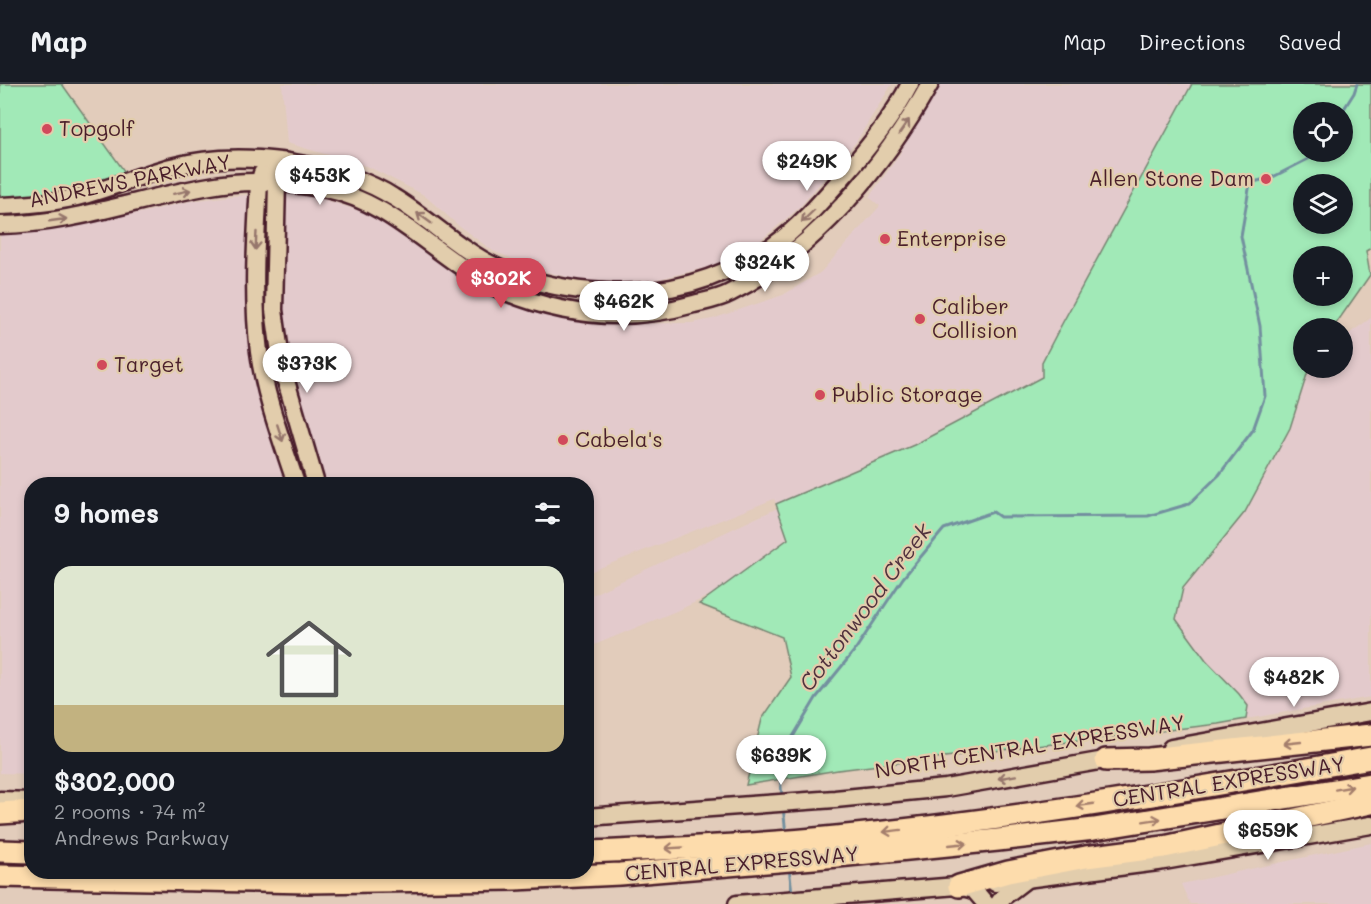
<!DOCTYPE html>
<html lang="en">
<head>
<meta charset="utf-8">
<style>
  :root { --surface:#171b24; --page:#20242c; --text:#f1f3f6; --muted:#9ea1a6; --line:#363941; --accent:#d1495b }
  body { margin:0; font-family:Mali,sans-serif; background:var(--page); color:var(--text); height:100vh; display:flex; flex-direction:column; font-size:22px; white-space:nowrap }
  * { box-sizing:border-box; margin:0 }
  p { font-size:20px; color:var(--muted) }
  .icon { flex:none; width:33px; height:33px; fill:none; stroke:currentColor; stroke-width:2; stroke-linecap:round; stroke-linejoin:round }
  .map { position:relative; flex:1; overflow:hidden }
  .side { position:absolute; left:24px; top:393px; width:570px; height:402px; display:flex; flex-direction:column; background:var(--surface); border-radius:24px; box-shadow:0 3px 9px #0003 }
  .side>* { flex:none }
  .tools { position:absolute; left:1293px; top:18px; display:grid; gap:12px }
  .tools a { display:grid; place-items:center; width:60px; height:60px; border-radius:50%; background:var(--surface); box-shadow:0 3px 9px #0003; font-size:30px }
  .price { position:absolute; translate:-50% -51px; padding:0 14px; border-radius:21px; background:#fff; color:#222; font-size:20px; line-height:39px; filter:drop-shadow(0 2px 3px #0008) }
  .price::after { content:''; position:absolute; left:50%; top:36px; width:18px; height:14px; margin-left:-9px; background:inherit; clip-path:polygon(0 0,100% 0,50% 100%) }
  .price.active { background:var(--accent); color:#fff }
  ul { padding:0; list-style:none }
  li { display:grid; align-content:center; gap:12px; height:318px; padding:0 30px }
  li+li { border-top:2px solid var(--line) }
  li span { display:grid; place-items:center; height:186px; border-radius:18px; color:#555 }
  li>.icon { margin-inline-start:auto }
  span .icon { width:108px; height:108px; fill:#fffc; stroke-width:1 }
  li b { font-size:26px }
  h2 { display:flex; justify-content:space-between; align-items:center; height:72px; padding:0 30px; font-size:26px }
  header { display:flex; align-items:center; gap:36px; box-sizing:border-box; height:84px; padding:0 30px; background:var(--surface); border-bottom:2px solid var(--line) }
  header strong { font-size:28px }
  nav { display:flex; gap:33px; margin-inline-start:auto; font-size:21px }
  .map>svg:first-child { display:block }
  .built { fill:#e3cacc }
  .green { fill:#a1e9b7; stroke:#768471; stroke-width:1.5; fill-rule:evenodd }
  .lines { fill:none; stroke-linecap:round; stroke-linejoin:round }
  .stream { stroke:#73909f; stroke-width:3 }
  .secondary-casing { stroke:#4a1f2b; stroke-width:21 }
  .highway-casing { stroke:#4a1f2b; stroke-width:26 }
  .secondary { stroke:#e2cdac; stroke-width:16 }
  .highway { stroke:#fddcac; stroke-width:21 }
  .oneway { stroke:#96766c }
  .oneway2 { stroke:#a47e6c }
  .poi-dot { fill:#d1495b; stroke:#e2cdac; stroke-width:2 }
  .labels { text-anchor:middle; stroke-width:4.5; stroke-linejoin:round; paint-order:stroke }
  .poi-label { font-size:21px; fill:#4a1f2b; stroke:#e2cdac; text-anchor:start }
  .street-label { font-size:21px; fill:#4a1f2b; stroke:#e2cdac }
  .water-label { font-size:22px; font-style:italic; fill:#51323e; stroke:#e2cdac }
</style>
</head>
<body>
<header>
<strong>Map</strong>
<nav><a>Map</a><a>Directions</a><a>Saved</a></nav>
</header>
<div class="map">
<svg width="1371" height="820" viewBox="0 0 1371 820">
  <rect width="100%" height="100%" fill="#e2ccbb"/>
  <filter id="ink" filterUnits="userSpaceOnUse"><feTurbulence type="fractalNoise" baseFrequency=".0167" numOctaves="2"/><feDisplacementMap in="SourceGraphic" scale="12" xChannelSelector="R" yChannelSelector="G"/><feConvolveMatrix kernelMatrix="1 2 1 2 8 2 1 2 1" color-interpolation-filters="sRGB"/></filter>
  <g filter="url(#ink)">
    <g class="built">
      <polygon points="282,0 892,0 856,58 798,125 761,156 717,181 642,199 591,199 543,187 493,167 459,142 424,111 369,83 287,59"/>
      <polygon points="936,0 1192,0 1057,249 1042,278 1043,293 943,346 1220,269 681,525 587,564 587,513 889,372 776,420 774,415 587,489 586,400 32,400 31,690 0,689 0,146 25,146 145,128 190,117 232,112 302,108 369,130 461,193 518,220 568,236 588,240 692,239 712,235 783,211 821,188 880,122 869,113 898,73"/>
      <polygon points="1371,234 1371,613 1246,635 1248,622 1239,610 1206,576 1176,536 1183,504 1245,428 1290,344 1309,284 1342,284 1343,254"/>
      <polygon points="1371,759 1371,820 1190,820 1181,800"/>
    </g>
    <g class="green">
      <polygon points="0,0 62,0 127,91 68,109 0,115"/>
      <path d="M1192,0H1371V164L1366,167L1370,191L1333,244H1304V284H1309L1290,344L1245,428L1183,504L1176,535L1206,576L1239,610L1248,622L1246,635L1218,640L838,686L746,701L762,635L791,593L782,553L699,520L788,455L776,420L914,361L1042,293V278L1057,249ZM1304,28H1342V68H1304ZM1304,100H1342V140H1304ZM1304,172H1342V212H1304Z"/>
    </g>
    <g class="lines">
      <g class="stream">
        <polyline points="1342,28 1354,9 1357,0"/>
        <polyline points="782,714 780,692 791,656 816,614 855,566 903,494 944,445 993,428 1000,433 1148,432 1189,420 1219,391 1253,346 1265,312 1260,242 1241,152 1250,99 1273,93 1314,72 1317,68"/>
        <polyline points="783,723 786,750"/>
        <polyline points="789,783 792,809"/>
      </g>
      <defs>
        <g id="secondary">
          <path d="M262,89L259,99C256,155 252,212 259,268C265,313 282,357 296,400"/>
          <polyline points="272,89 277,98 274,226 282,283 316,400"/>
          <path d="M0,122C26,121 52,119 77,113C109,105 140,91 171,83C212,72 259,73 300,80C333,86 365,95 393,113C428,134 459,165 496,183C526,197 558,204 591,207C648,212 696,204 746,177C755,172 765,168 773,162C799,143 819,120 840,96C866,67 892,35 910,0"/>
          <path d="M0,141C74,140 138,114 210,102C248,95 288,98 326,105C397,119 442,181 506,208C567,233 631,238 694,220C706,217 719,215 730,209C814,168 885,81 930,0"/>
          <polyline points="1171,664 1371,628"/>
          <polyline points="0,716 32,717"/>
          <polyline points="586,733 835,715 946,704 1116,674"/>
          <polyline points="995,799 1158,778 1371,741"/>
          <polyline points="959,802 974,806 986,820"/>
          <polyline points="737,820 969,801"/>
          <polyline points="998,820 1003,813 1024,797"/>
        </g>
        <g id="highway">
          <polyline points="1106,676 1149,675 1371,651"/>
          <polyline points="0,729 32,727"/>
          <polyline points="0,767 32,768"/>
          <path d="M586,768C670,765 753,761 836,753C1015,736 1194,705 1371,674"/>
          <polyline points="0,792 308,798 515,795 620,790 838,772 998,756 1094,745 1371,700"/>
          <polyline points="959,802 1008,788 1086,773 1164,763 1371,719"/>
        </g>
      </defs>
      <use href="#secondary" class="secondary-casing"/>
      <use href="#highway" class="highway-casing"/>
      <use href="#secondary" class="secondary"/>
      <use href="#highway" class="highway"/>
    </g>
    <defs><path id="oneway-shaft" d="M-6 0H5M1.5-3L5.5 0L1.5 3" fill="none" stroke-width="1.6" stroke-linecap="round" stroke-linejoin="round" transform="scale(1.5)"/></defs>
    <g class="oneway">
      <use href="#oneway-shaft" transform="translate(904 43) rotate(-55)"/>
      <use href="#oneway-shaft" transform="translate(182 108) rotate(-12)"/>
      <use href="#oneway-shaft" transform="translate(808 132) rotate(136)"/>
      <use href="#oneway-shaft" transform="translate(424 134) rotate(-144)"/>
      <use href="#oneway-shaft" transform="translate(58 136) rotate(-8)"/>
      <use href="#oneway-shaft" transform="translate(256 157) rotate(93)"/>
      <use href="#oneway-shaft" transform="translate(280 349) rotate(72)"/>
      <use href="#oneway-shaft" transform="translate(1007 693) rotate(170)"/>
    </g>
    <g class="oneway2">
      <use href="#oneway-shaft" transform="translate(1292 659) rotate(174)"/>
      <use href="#oneway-shaft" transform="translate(1344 704) rotate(-10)"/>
      <use href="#oneway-shaft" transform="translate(1085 721) rotate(172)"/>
      <use href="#oneway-shaft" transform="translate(1152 736) rotate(-9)"/>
      <use href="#oneway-shaft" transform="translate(892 747) rotate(173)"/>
      <use href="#oneway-shaft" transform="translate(958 760) rotate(-6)"/>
      <use href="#oneway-shaft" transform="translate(674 764) rotate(177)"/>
    </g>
  </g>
  <g class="poi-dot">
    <circle cx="47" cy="45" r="6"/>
    <circle cx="1266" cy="95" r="6"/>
    <circle cx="885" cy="155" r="6"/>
    <circle cx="920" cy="235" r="6"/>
    <circle cx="102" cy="281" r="6"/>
    <circle cx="820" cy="311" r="6"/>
    <circle cx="563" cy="356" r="6"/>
  </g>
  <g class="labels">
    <g class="poi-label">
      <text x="59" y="52">Topgolf</text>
      <text x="1254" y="102" text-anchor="end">Allen Stone Dam</text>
      <text x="897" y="162">Enterprise</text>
      <text x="932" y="230">Caliber<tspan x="932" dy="24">Collision</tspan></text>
      <text x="114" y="288">Target</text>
      <text x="832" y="318">Public Storage</text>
      <text x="575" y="363">Cabela's</text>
    </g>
    <g class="street-label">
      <text transform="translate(130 97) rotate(-11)" y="7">ANDREWS PARKWAY</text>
      <text transform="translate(1030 663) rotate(-9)" y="7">NORTH CENTRAL EXPRESSWAY</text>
      <text transform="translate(1229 698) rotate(-9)" y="7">CENTRAL EXPRESSWAY</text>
      <text transform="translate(742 780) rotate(-5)" y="7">CENTRAL EXPRESSWAY</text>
    </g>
    <g class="water-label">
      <text transform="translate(865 523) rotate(-53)" y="8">Cottonwood Creek</text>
    </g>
  </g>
</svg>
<div class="tools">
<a><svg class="icon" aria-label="locate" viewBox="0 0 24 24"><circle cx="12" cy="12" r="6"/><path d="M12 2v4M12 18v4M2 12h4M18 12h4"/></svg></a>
<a><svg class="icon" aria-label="layers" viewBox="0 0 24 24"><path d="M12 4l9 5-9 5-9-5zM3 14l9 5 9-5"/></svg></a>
<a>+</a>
<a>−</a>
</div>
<b class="price" style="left:807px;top:108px">$249K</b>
<b class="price" style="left:320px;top:122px">$453K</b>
<b class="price" style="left:765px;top:209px">$324K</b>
<b class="price active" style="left:501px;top:225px">$302K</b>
<b class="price" style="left:624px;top:248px">$462K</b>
<b class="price" style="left:307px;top:310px">$373K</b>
<b class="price" style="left:1294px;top:624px">$482K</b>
<b class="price" style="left:781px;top:702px">$639K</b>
<b class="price" style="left:1268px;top:777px">$659K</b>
<section class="side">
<h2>9 homes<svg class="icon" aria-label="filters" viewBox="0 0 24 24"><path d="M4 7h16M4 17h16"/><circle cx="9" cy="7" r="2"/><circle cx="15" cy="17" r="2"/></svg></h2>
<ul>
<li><span style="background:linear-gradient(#dfe7d0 75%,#c2b280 0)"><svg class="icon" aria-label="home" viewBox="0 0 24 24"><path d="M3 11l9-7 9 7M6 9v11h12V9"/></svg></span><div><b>$302,000</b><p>2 rooms · 74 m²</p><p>Andrews Parkway</p></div></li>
</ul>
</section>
</div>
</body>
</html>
